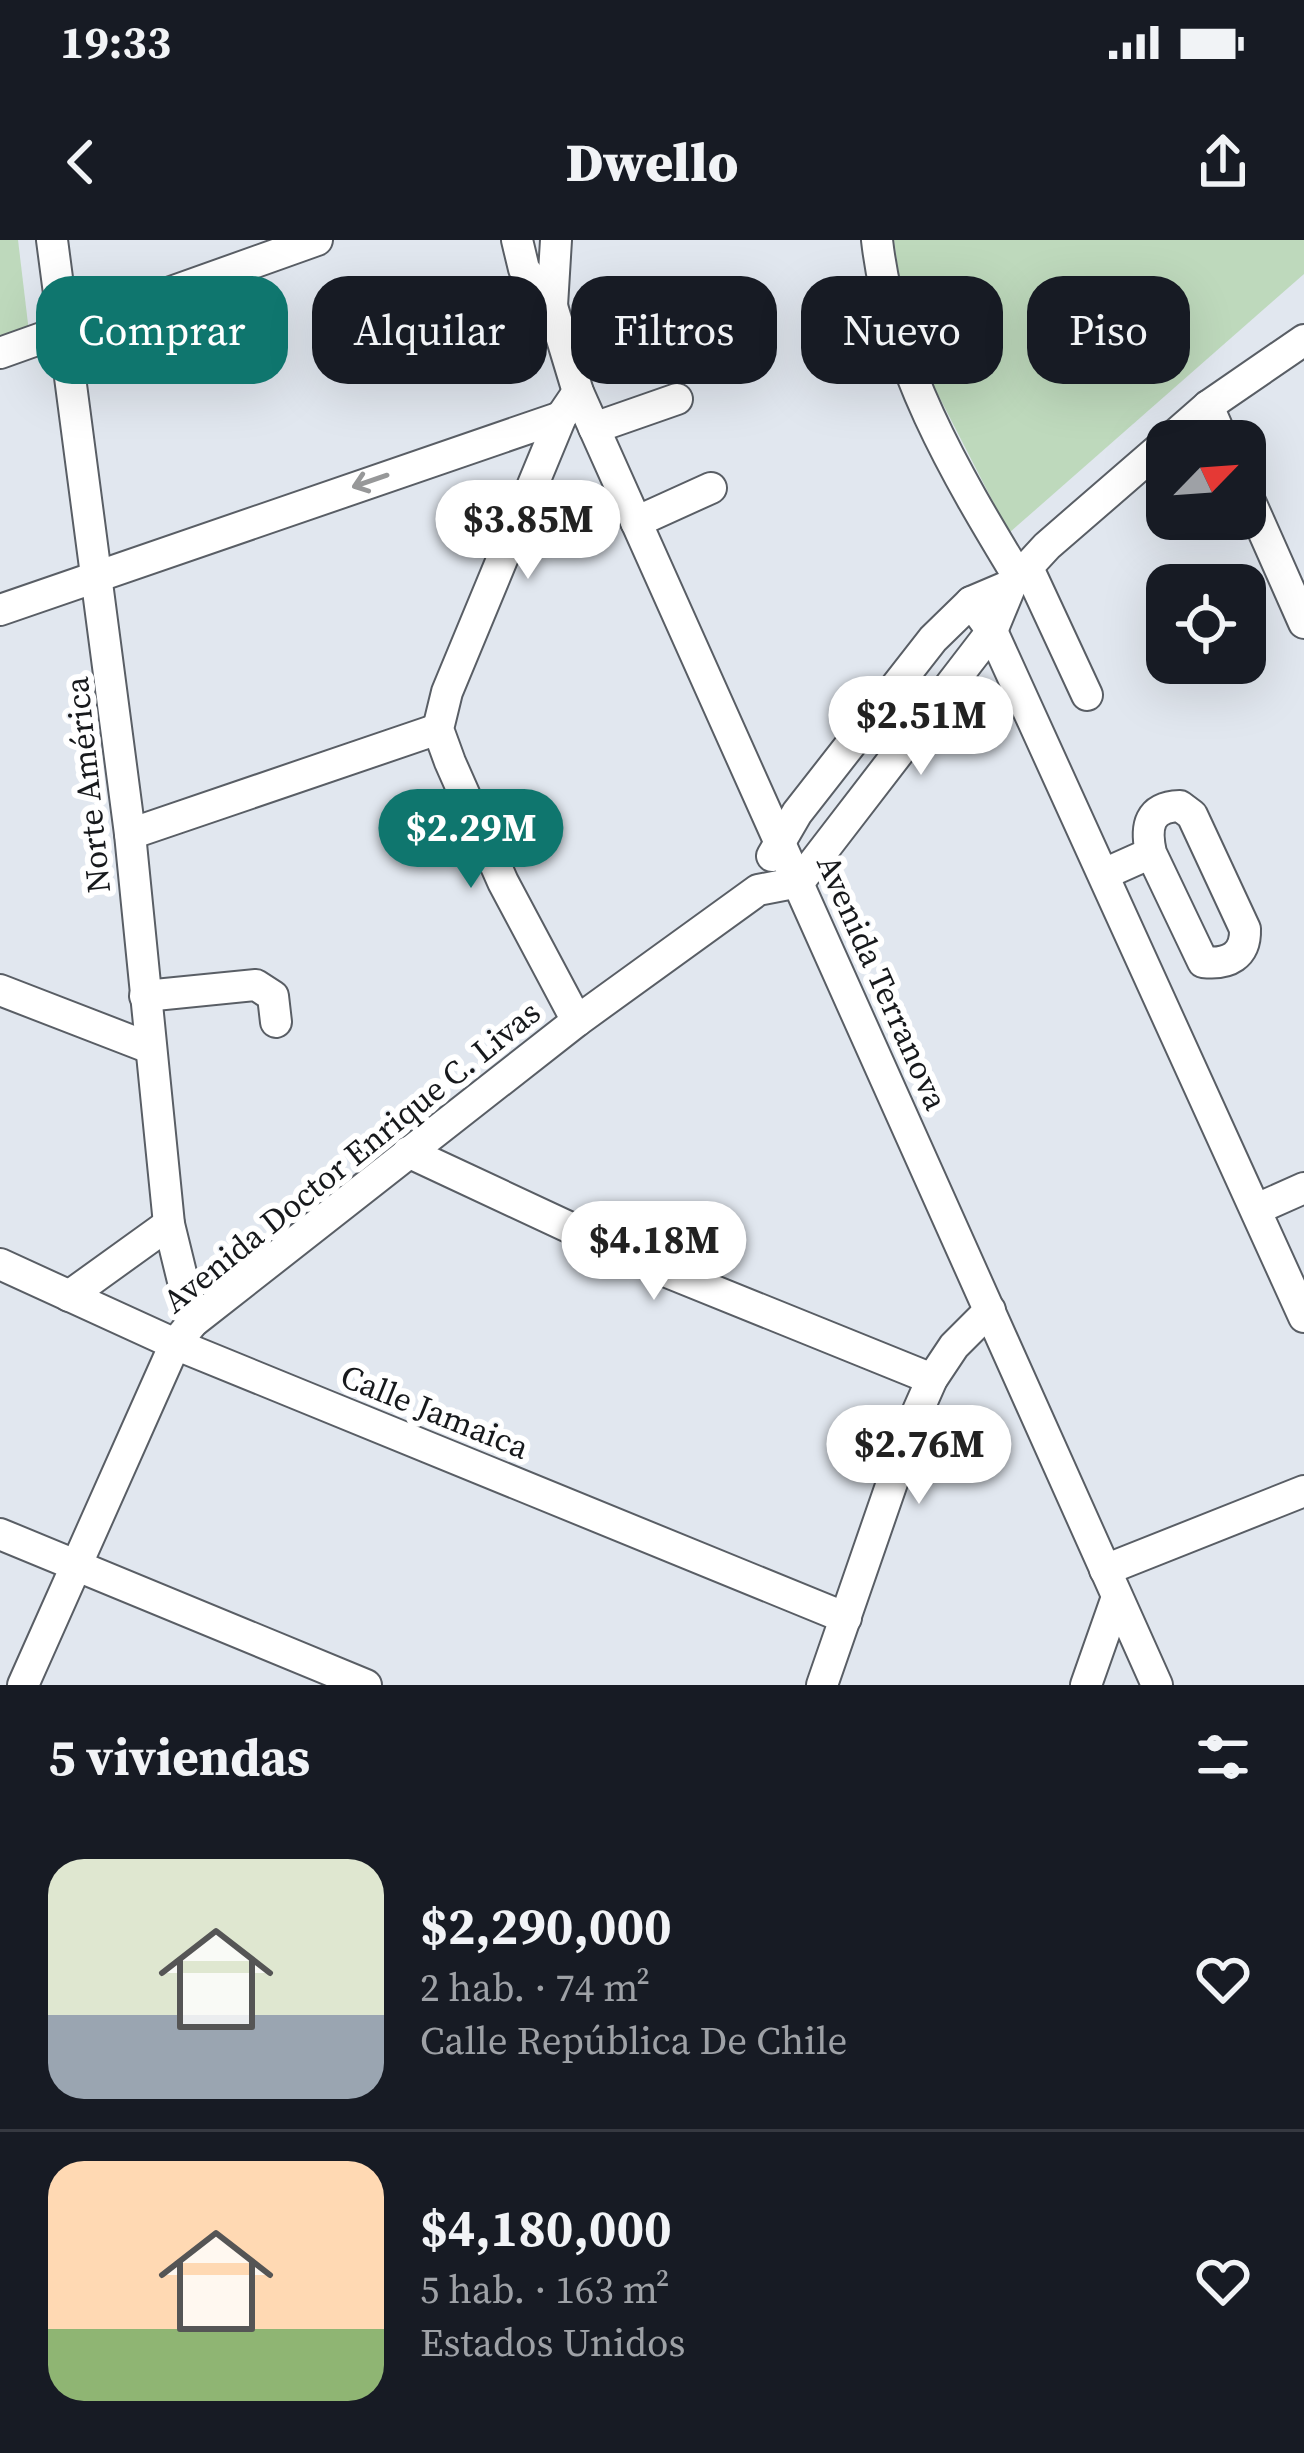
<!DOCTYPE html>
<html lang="es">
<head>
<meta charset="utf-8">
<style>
  :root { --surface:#171b24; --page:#20242c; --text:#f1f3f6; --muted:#9ea1a6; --line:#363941; --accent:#0f766e }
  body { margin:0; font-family:"Source Serif 4",serif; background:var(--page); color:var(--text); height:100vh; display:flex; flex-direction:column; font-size:45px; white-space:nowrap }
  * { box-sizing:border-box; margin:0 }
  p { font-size:39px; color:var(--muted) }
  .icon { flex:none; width:66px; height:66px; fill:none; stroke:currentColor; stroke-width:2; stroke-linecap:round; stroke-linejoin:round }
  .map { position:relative; height:1445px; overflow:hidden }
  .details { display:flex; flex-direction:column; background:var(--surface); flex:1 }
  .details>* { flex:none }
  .banner { position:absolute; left:36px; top:36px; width:1233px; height:108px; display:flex; gap:24px }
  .needle { width:78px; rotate:65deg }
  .controls { position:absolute; left:1146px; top:180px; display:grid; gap:24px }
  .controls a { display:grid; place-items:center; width:120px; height:120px; border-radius:24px; background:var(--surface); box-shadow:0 12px 48px #0002; font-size:60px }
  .price { position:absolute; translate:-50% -102px; padding:0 27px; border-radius:42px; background:#fff; color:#222; font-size:39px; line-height:78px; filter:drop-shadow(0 3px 6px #0008) }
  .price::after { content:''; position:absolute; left:50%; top:72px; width:36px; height:27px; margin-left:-18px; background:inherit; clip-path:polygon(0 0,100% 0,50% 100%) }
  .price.current { background:var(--accent); color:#fff }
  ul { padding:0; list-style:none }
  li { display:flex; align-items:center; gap:36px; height:300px; padding:0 48px }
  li+li { border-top:3px solid var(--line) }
  li span { display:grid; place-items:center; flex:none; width:336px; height:240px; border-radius:36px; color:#555 }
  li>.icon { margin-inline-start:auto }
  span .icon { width:144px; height:144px; fill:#fffc; stroke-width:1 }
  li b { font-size:51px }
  h2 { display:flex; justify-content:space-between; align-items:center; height:144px; padding:0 48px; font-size:51px }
  .tag { padding:0 42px; border-radius:36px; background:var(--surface); box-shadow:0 12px 48px #0002; font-size:42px; line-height:108px }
  .tag.current { background:var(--accent); color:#fff }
  .status { display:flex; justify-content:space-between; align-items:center; height:84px; padding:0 60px; background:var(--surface); direction:ltr }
  .status svg { height:33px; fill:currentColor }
  header { display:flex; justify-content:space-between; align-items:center; height:156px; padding:0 48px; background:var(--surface); font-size:54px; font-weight:800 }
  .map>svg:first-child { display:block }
  .green { fill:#bed9bc }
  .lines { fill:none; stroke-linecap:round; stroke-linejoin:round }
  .minor-casing { stroke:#595e65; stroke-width:34 }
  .minor { stroke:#fff; stroke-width:30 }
  .oneway { stroke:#979899 }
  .labels { text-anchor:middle; stroke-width:12; stroke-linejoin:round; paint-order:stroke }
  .street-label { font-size:33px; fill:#17191c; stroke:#fff }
</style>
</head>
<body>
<div class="status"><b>19:33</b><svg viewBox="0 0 49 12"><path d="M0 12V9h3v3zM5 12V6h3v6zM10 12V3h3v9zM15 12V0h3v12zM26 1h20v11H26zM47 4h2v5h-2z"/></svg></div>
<header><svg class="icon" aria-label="back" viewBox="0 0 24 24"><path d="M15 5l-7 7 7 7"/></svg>Dwello<svg class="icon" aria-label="share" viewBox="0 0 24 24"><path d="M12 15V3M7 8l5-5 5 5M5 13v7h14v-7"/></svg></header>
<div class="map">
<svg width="1304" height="1445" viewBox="0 0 1304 1445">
  <rect width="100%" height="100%" fill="#e1e7ef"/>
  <g class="green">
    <polygon points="0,0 18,0 29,92 0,100"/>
    <polygon points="894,0 1304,0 1304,34 1009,293 907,94"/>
  </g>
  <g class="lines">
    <defs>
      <g id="minor">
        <polyline points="52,0 130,594 169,984 193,1082"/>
        <polyline points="517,0 524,29 552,66 578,152 1157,1445"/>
        <path d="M877,0C891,124 955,233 1019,338"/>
        <polyline points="552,66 556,0"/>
        <polyline points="0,113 317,0"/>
        <polyline points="1208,166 1223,201"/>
        <polyline points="594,188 677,159"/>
        <polyline points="1168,201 1208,166 1304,100"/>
        <polyline points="1245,250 1304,383"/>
        <polyline points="636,282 711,248"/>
        <polyline points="1028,328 1087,455"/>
        <polyline points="971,362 992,391 1304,1077"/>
        <polyline points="0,370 561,177"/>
        <polyline points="130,594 438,489"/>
        <polyline points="772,616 797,573 933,399 971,362 1011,345 1047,306 1167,202"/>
        <path d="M1104,634L1151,613L1203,722C1228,725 1246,716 1245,689L1192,575L1180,566C1149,567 1145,586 1151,613"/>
        <polyline points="0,750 150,808"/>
        <polyline points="145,756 256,745 273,756 276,782"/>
        <polyline points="577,781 503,642 450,522 438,489 447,452 561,177 578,152"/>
        <polyline points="408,912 650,1025 932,1139"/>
        <polyline points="1257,969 1304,948"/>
        <polyline points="0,1024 175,1104 846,1378"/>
        <polyline points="69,1056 169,984"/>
        <polyline points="0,1294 366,1445"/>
        <polyline points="1105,1330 1304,1251"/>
        <polyline points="23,1445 175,1104 193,1082 577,781 758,650 799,642 992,391 1011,345"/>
        <polyline points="822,1445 913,1182 932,1139 954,1106 990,1070"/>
        <polyline points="1086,1445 1117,1357"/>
      </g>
    </defs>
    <use href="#minor" class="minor-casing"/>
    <use href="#minor" class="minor"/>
  </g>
  <defs><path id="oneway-shaft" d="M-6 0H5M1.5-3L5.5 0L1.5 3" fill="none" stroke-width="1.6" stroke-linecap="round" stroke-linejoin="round" transform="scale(3)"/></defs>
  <use class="oneway" href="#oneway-shaft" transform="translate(370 241) rotate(161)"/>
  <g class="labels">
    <g class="street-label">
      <text transform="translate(87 545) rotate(-96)" y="12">Norte América</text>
      <text transform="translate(883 742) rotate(66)" y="12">Avenida Terranova</text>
      <text transform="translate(351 916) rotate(-39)" y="12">Avenida Doctor Enrique C. Livas</text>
      <text transform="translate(435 1171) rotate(22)" y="12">Calle Jamaica</text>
    </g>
  </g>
</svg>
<div class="controls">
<a><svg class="needle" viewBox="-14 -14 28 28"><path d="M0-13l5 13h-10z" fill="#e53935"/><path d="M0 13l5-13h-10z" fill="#9ea1a6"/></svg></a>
<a><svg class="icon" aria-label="locate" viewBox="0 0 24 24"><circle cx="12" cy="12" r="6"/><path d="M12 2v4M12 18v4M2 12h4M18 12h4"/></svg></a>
</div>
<b class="price" style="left:528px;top:342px">$3.85M</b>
<b class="price" style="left:921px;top:538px">$2.51M</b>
<b class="price current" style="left:471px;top:651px">$2.29M</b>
<b class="price" style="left:654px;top:1063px">$4.18M</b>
<b class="price" style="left:919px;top:1267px">$2.76M</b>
<div class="banner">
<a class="tag current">Comprar</a>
<a class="tag">Alquilar</a>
<a class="tag">Filtros</a>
<a class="tag">Nuevo</a>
<a class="tag">Piso</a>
</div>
</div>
<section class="details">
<h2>5 viviendas<svg class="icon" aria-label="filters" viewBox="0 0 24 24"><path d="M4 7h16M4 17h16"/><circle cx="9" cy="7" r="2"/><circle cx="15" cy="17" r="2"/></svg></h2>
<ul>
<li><span style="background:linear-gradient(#dfe7d0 65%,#9aa5b1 0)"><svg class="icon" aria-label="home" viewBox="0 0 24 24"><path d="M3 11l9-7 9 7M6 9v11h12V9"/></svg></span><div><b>$2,290,000</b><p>2 hab. · 74 m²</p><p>Calle República De Chile</p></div><svg class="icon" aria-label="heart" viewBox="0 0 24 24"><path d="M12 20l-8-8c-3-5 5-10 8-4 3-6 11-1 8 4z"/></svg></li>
<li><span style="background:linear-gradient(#ffd9b3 70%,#8fb573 0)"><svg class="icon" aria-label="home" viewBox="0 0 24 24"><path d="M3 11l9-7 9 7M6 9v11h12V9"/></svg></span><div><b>$4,180,000</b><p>5 hab. · 163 m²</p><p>Estados Unidos</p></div><svg class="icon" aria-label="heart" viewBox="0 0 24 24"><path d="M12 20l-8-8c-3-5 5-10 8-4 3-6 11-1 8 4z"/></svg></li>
</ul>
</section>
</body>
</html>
